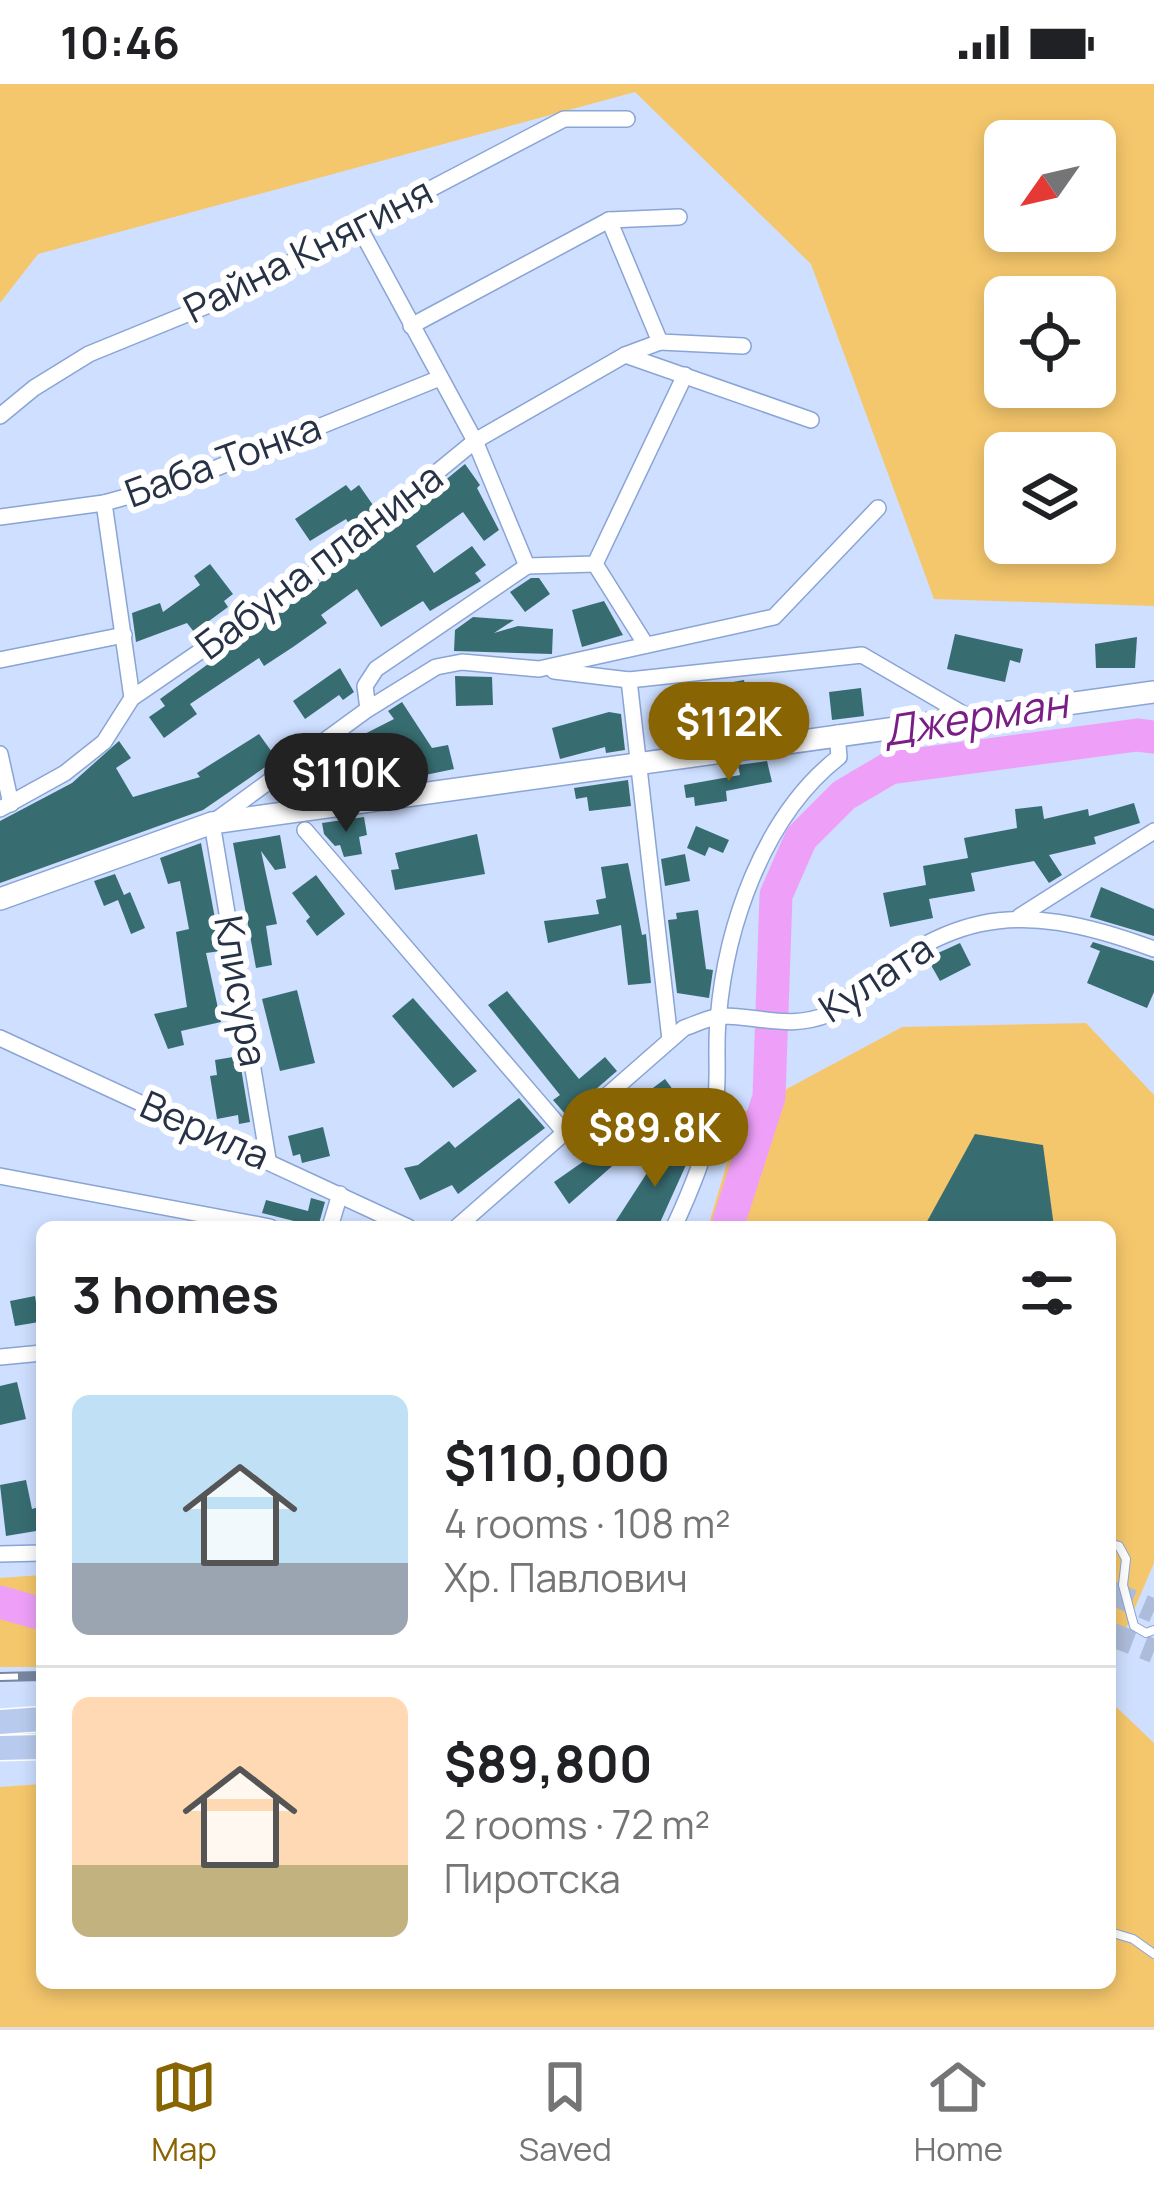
<!DOCTYPE html>
<html lang="en">
<head>
<meta charset="utf-8">
<style>
  :root { --surface:#fff; --page:#f6f6f6; --text:#202124; --muted:#757577; --line:#e0e0e0; --accent:#896402 }
  body { margin:0; font-family:Manrope,sans-serif; background:var(--page); color:var(--text); height:100vh; display:flex; flex-direction:column; font-size:45px; white-space:nowrap }
  * { box-sizing:border-box; margin:0 }
  p { font-size:39px; color:var(--muted) }
  .icon { flex:none; width:66px; height:66px; fill:none; stroke:currentColor; stroke-width:2; stroke-linecap:round; stroke-linejoin:round }
  .map { position:relative; flex:1; overflow:hidden }
  .panel { position:absolute; left:36px; top:1137px; width:1080px; height:768px; display:flex; flex-direction:column; background:var(--surface); border-radius:18px; box-shadow:0 6px 18px #0003 }
  .panel>* { flex:none }
  .needle { width:78px; rotate:236deg }
  .fabs { position:absolute; left:984px; top:36px; display:grid; gap:24px }
  .fabs a { display:grid; place-items:center; width:132px; height:132px; border-radius:18px; background:var(--surface); box-shadow:0 6px 18px #0003; font-size:60px }
  .price { position:absolute; translate:-50% -102px; padding:0 27px; border-radius:42px; background:var(--accent); color:#fff; font-size:39px; line-height:78px; filter:drop-shadow(0 3px 6px #0008) }
  .price::after { content:''; position:absolute; left:50%; top:72px; width:36px; height:27px; margin-left:-18px; background:inherit; clip-path:polygon(0 0,100% 0,50% 100%) }
  .price.on { background:#222; color:#fff }
  ul { padding:0; list-style:none }
  li { display:flex; align-items:center; gap:36px; height:300px; padding:0 36px }
  li+li { border-top:3px solid var(--line) }
  li span { display:grid; place-items:center; flex:none; width:336px; height:240px; border-radius:18px; color:#555 }
  li>.icon { margin-inline-start:auto }
  span .icon { width:144px; height:144px; fill:#fffc; stroke-width:1 }
  li b { font-size:51px }
  h2 { display:flex; justify-content:space-between; align-items:center; height:144px; padding:0 36px; font-size:51px }
  .status { display:flex; justify-content:space-between; align-items:center; height:84px; padding:0 60px; background:var(--surface); direction:ltr }
  .status svg { height:33px; fill:currentColor }
  .menu { display:flex; justify-content:space-around; align-items:center; height:168px; border-top:3px solid var(--line); background:var(--surface); font-size:33px; color:var(--muted) }
  .menu a { display:grid; justify-items:center; gap:6px }
  .menu .on { color:var(--accent) }
  .map>svg:first-child { display:block }
  .green { fill:#f5c76c; fill-rule:evenodd }
  .lines { fill:none; stroke-linecap:round; stroke-linejoin:round }
  .river { stroke:#eea0f8; stroke-width:33 }
  .building { fill:#376d71 }
  .primary-tunnel { stroke:#adbcda; stroke-width:24; stroke-dasharray:24 12; stroke-linecap:butt }
  .lane-casing { stroke:#89a4d5; stroke-width:10 }
  .street-casing { stroke:#89a4d5; stroke-width:18 }
  .secondary-casing { stroke:#89a4d5; stroke-width:24 }
  .primary-casing { stroke:#fff; stroke-width:27 }
  .lane { stroke:#fff; stroke-width:8 }
  .street { stroke:#fff; stroke-width:15 }
  .secondary { stroke:#fff; stroke-width:21 }
  .primary { stroke:#b8cbee; stroke-width:24 }
  .rail-casing { stroke:#7886a0; stroke-width:10 }
  .rail { stroke:#fff; stroke-width:6; stroke-dasharray:18; stroke-linecap:butt }
  .labels { text-anchor:middle; stroke-width:12; stroke-linejoin:round; paint-order:stroke }
  .street-label { font-size:39px; fill:#273246; stroke:#fff }
  .water-label { font-size:42px; font-style:italic; fill:#7a1e86; stroke:#fff }
</style>
</head>
<body>
<div class="status"><b>10:46</b><svg viewBox="0 0 49 12"><path d="M0 12V9h3v3zM5 12V6h3v6zM10 12V3h3v9zM15 12V0h3v12zM26 1h20v11H26zM47 4h2v5h-2z"/></svg></div>
<div class="map">
<svg width="1154" height="1943" viewBox="0 0 1154 1943">
  <rect width="100%" height="100%" fill="#cedfff"/>
  <g class="green">
    <path d="M0,0H1154V522L934,515L811,180L635,8L38,170L0,219ZM1095,57V147H1005V57ZM1095,213V303H1005V213ZM1005,369H1095V459H1005Z"/>
    <polygon points="1086,939 1154,1011 1154,1479 1110,1582 1110,1143 708,1143 742,1029 902,943"/>
    <polygon points="42,1491 42,1583 0,1583 0,1494"/>
    <polygon points="1110,1617 1154,1659 1154,1943 0,1943 0,1703 42,1700 42,1899 1110,1899"/>
  </g>
  <g class="lines">
    <g class="river">
      <polyline points="727,1143 769,1013 776,811 801,754 844,711 890,684 1137,651 1154,653"/>
      <polyline points="0,1518 42,1530"/>
    </g>
  </g>
  <g class="building">
    <polygon points="465,380 480,401 477,404 499,446 484,457 463,428 416,462 434,489 472,462 486,481 475,489 481,497 430,527 423,517 381,543 357,505 321,531 327,539 293,563 264,582 259,574 190,620 197,630 164,654 149,633 165,622 160,615 317,501"/>
    <polygon points="346,401 351,407 359,401 375,424 351,443 346,435 310,457 295,435"/>
    <polygon points="210,480 233,510 224,517 228,523 194,548 187,539 136,558 132,529 160,519 163,528 200,501 194,492"/>
    <polygon points="531,494 539,494 550,510 525,528 510,508"/>
    <polygon points="604,517 623,551 582,563 572,526"/>
    <polygon points="473,533 514,536 494,549 518,542 553,545 552,570 454,567 455,546"/>
    <polygon points="955,550 1023,565 1020,579 1010,576 1005,598 947,585"/>
    <polygon points="1137,553 1135,584 1096,584 1095,560"/>
    <polygon points="340,584 354,608 343,616 339,611 305,635 293,617"/>
    <polygon points="455,592 492,593 493,621 456,622"/>
    <polygon points="744,596 751,632 664,648 658,612"/>
    <polygon points="861,604 864,632 832,636 829,608"/>
    <polygon points="402,618 432,664 448,661 454,685 411,694 404,659 362,686 345,660 394,635 388,627"/>
    <polygon points="609,628 621,630 625,666 606,669 605,663 560,675 552,644"/>
    <polygon points="259,650 277,675 203,726 0,799 0,737 72,699 119,657 131,674 116,684 133,713 200,693 197,689"/>
    <polygon points="767,677 772,698 726,707 727,717 695,722 694,713 686,714 684,701 740,691 738,681"/>
    <polygon points="628,696 631,722 589,727 587,713 576,715 574,704"/>
    <polygon points="1134,719 1140,739 1094,753 1096,760 1049,771 1062,791 1049,799 1034,777 971,789 975,807 929,815 933,834 890,843 883,809 926,801 923,782 968,774 964,754 1017,744 1015,725 1042,722 1044,735 1088,725 1089,732"/>
    <polygon points="364,733 367,751 359,753 362,770 344,773 340,761 335,762 324,750 322,739"/>
    <polygon points="696,742 729,756 723,769 709,763 705,772 687,764"/>
    <polygon points="477,750 485,790 395,806 391,786 399,785 395,769"/>
    <polygon points="280,751 286,784 275,786 261,767 277,840 266,842 272,881 256,884 233,759"/>
    <polygon points="201,759 221,867 206,869 221,938 181,947 184,961 168,965 154,930 187,923 176,848 189,845 180,797 168,800 160,774"/>
    <polygon points="685,770 690,797 665,802 661,775"/>
    <polygon points="628,779 642,851 646,850 651,899 628,901 621,841 548,859 544,837 599,830 596,816 606,814 601,783"/>
    <polygon points="115,790 124,811 130,808 145,844 131,850 118,816 104,822 94,797"/>
    <polygon points="316,791 345,830 317,852 306,837 310,833 292,809"/>
    <polygon points="1101,803 1154,825 1154,852 1090,833"/>
    <polygon points="698,826 706,885 713,886 709,914 677,909 668,836 677,835 676,829"/>
    <polygon points="1093,858 1154,877 1154,908 1147,924 1087,899 1100,867 1090,863"/>
    <polygon points="960,859 971,881 940,897 927,874"/>
    <polygon points="297,906 315,979 280,987 262,915"/>
    <polygon points="507,907 579,995 605,973 617,987 566,1031 553,1016 560,1011 488,921"/>
    <polygon points="413,914 477,987 453,1004 392,932"/>
    <polygon points="239,972 250,1038 239,1040 238,1031 217,1035 210,992 217,991 215,976"/>
    <polygon points="665,995 682,1018 645,1045 651,1048 569,1120 554,1098 584,1077 580,1072 630,1030 626,1024"/>
    <polygon points="519,1014 545,1044 458,1110 452,1101 420,1116 404,1084 418,1081 449,1057 455,1064"/>
    <polygon points="323,1043 330,1072 302,1079 300,1070 293,1072 288,1052"/>
    <polygon points="975,1050 1043,1061 1054,1143 924,1143"/>
    <polygon points="667,1058 690,1072 658,1143 612,1143"/>
    <polygon points="311,1114 325,1118 318,1143 262,1129 266,1116 308,1127"/>
    <polygon points="35,1212 39,1238 15,1242 10,1217"/>
    <polygon points="17,1298 26,1335 0,1341 0,1302"/>
    <polygon points="26,1396 32,1425 42,1422 42,1446 6,1452 0,1401"/>
  </g>
  <g class="lines">
    <g class="primary-tunnel">
      <polyline points="1110,1508 1154,1527"/>
      <polyline points="1110,1550 1154,1567"/>
    </g>
    <defs>
      <g id="lane">
        <polyline points="1110,1460 1119,1462 1126,1475 1123,1501 1134,1542 1146,1549 1154,1546"/>
        <polyline points="1110,1848 1133,1855 1154,1870"/>
      </g>
      <g id="street">
        <polyline points="609,136 660,258 743,262"/>
        <polyline points="358,141 475,357 527,482"/>
        <polyline points="411,242 609,136 679,133"/>
        <polyline points="625,271 811,336"/>
        <polyline points="0,332 34,304 89,270 209,221 564,35 627,35"/>
        <polyline points="104,419 132,614"/>
        <polyline points="0,433 104,419 184,397 440,294"/>
        <polyline points="595,480 646,561"/>
        <polyline points="527,482 595,480 685,291"/>
        <polyline points="0,576 124,551"/>
        <polyline points="554,587 629,596 862,571 965,631"/>
        <polyline points="629,596 670,956"/>
        <polyline points="368,625 365,602 376,585 527,482"/>
        <polyline points="0,670 11,720"/>
        <polyline points="0,725 65,689 104,658 132,614 310,492 475,357 625,271 660,258"/>
        <polyline points="305,746 567,1051"/>
        <polyline points="1020,832 1154,747"/>
        <polyline points="0,954 408,1143"/>
        <polyline points="268,1075 212,739 368,625 436,583 462,578 539,585 774,533 878,424"/>
        <polyline points="0,1092 270,1143"/>
        <polyline points="330,1143 340,1110"/>
        <path d="M457,1143L684,944C696,940 709,933 722,932C761,932 790,946 829,930C945,830 1008,811 1154,865"/>
        <path d="M674,1143C691,1106 706,1070 714,1029C720,1000 715,967 718,937C725,844 763,732 839,673L837,649"/>
        <polyline points="0,1273 42,1269"/>
        <polyline points="0,1470 42,1469"/>
      </g>
      <polyline id="secondary" points="0,815 212,739 1154,608"/>
      <g id="primary">
        <polyline points="0,1638 42,1635"/>
        <polyline points="0,1664 42,1663"/>
      </g>
    </defs>
    <use href="#lane" class="lane-casing"/>
    <use href="#street" class="street-casing"/>
    <use href="#secondary" class="secondary-casing"/>
    <use href="#primary" class="primary-casing"/>
    <use href="#lane" class="lane"/>
    <use href="#street" class="street"/>
    <use href="#secondary" class="secondary"/>
    <use href="#primary" class="primary"/>
    <defs>
      <polyline id="rail" points="0,1593 42,1592"/>
    </defs>
    <use href="#rail" class="rail-casing"/>
    <use href="#rail" class="rail"/>
  </g>
  <g class="labels">
    <g class="street-label">
      <text transform="translate(308 166) rotate(-27)" y="14">Райна Княгиня</text>
      <text transform="translate(223 376) rotate(-20)" y="14">Баба Тонка</text>
      <text transform="translate(319 477) rotate(-37)" y="14">Бабуна планина</text>
      <text transform="translate(876 894) rotate(-33)" y="14">Кулата</text>
      <text transform="translate(241 907) rotate(80)" y="14">Клисура</text>
      <text transform="translate(205 1046) rotate(24)" y="14">Верила</text>
    </g>
    <g class="water-label">
      <text transform="translate(975 633) rotate(-9)" y="15">Джерман</text>
    </g>
  </g>
</svg>
<div class="fabs">
<a><svg class="needle" viewBox="-14 -14 28 28"><path d="M0-13l5 13h-10z" fill="#e53935"/><path d="M0 13l5-13h-10z" fill="#757577"/></svg></a>
<a><svg class="icon" aria-label="locate" viewBox="0 0 24 24"><circle cx="12" cy="12" r="6"/><path d="M12 2v4M12 18v4M2 12h4M18 12h4"/></svg></a>
<a><svg class="icon" aria-label="layers" viewBox="0 0 24 24"><path d="M12 4l9 5-9 5-9-5zM3 14l9 5 9-5"/></svg></a>
</div>
<b class="price" style="left:729px;top:700px">$112K</b>
<b class="price on" style="left:346px;top:751px">$110K</b>
<b class="price" style="left:655px;top:1106px">$89.8K</b>
<section class="panel">
<h2>3 homes<svg class="icon" aria-label="filters" viewBox="0 0 24 24"><path d="M4 7h16M4 17h16"/><circle cx="9" cy="7" r="2"/><circle cx="15" cy="17" r="2"/></svg></h2>
<ul>
<li><span style="background:linear-gradient(#bfe0f5 70%,#9aa5b1 0)"><svg class="icon" aria-label="home" viewBox="0 0 24 24"><path d="M3 11l9-7 9 7M6 9v11h12V9"/></svg></span><div><b>$110,000</b><p>4 rooms · 108 m²</p><p>Хр. Павлович</p></div></li>
<li><span style="background:linear-gradient(#ffd9b3 70%,#c2b280 0)"><svg class="icon" aria-label="home" viewBox="0 0 24 24"><path d="M3 11l9-7 9 7M6 9v11h12V9"/></svg></span><div><b>$89,800</b><p>2 rooms · 72 m²</p><p>Пиротска</p></div></li>
</ul>
</section>
</div>
<nav class="menu">
<a class="on"><svg class="icon" aria-label="map" viewBox="0 0 24 24"><path d="M3 6l6-2 6 2 6-2v14l-6 2-6-2-6 2zM9 4v14M15 6v14"/></svg>Map</a>
<a><svg class="icon" aria-label="saved" viewBox="0 0 24 24"><path d="M7 4h10v16l-5-4-5 4z"/></svg>Saved</a>
<a><svg class="icon" aria-label="home" viewBox="0 0 24 24"><path d="M3 11l9-7 9 7M6 9v11h12V9"/></svg>Home</a>
</nav>
</body>
</html>
